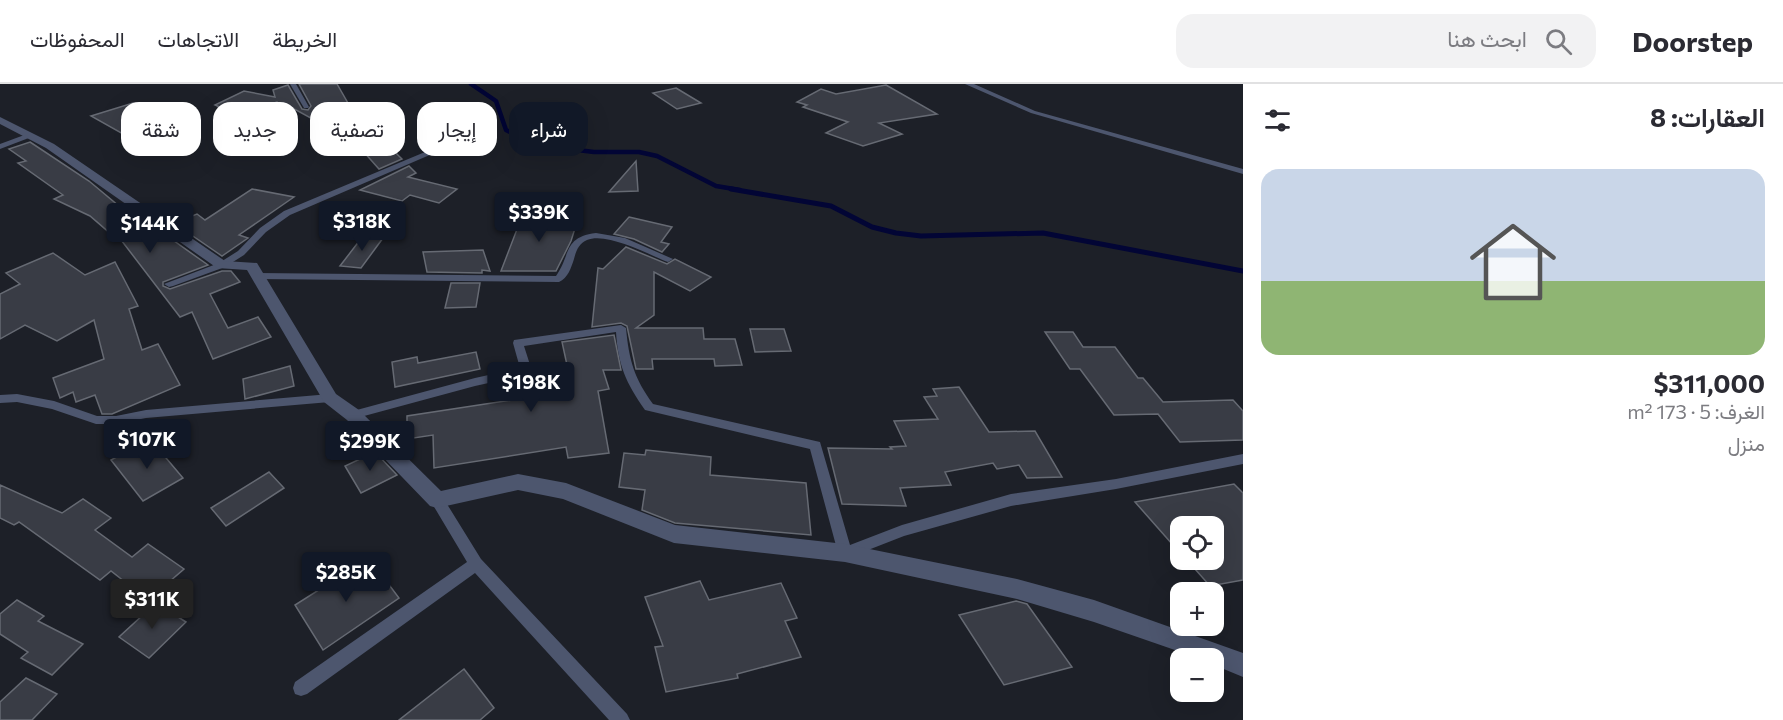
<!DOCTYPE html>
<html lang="ar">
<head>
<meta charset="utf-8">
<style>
  :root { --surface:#fff; --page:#f2f2f3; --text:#2b2b33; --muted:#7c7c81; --line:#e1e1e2; --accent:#111827 }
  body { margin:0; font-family:Commissioner,Vazirmatn,sans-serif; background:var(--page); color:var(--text); direction:rtl; height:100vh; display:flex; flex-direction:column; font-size:22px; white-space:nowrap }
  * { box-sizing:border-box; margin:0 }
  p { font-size:20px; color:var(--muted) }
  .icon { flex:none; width:33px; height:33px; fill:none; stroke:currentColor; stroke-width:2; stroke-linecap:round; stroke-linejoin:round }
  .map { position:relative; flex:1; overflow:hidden; direction:ltr }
  .sheet { display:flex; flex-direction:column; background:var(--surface); width:540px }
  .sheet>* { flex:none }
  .hud { position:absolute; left:18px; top:18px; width:570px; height:54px; direction:rtl; display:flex; gap:12px }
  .buttons { position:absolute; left:1170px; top:432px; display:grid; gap:12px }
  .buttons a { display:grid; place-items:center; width:54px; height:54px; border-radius:12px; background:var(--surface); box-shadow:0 6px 24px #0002; font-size:30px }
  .price { position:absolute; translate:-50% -51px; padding:0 14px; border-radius:6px; background:var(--accent); color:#fff; font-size:20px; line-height:39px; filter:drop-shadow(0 2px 3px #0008) }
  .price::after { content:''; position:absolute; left:50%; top:36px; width:18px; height:14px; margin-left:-9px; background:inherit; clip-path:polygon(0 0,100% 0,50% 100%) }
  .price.current { background:#222; color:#fff }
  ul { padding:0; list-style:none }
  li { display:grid; align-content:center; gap:12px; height:318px; padding:0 18px }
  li+li { border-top:2px solid var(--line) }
  li span { display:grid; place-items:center; height:186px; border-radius:18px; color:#555 }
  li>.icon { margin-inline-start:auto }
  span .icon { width:108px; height:108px; fill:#fffc; stroke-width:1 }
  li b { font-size:26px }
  h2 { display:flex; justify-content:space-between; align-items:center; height:72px; padding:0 18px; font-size:26px }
  .chip { padding:0 21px; border-radius:18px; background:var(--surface); box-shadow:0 6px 24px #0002; font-size:21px; line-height:54px }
  .chip.current { background:var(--accent); color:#fff }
  header { display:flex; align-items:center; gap:36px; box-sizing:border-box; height:84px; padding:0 30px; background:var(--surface); border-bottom:2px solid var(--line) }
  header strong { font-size:28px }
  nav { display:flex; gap:33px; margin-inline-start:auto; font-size:21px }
  .search { width:420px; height:54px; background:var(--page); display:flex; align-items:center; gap:15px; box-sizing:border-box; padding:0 21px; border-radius:18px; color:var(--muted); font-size:22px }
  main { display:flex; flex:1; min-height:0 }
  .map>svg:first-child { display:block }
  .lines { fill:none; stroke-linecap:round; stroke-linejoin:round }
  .stream-far1 { stroke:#020535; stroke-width:4.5 }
  .stream { stroke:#020535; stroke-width:5 }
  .building { fill:#393c45; stroke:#666a73; stroke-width:1.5 }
  .lane { fill:#4d566e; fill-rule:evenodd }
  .street { fill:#4d566e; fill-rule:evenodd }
</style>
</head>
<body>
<header>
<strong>Doorstep</strong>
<div class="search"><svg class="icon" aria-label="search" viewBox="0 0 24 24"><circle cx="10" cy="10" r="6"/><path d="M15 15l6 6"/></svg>ابحث هنا</div>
<nav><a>الخريطة</a><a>الاتجاهات</a><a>المحفوظات</a></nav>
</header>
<main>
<section class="sheet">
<h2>العقارات: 8<svg class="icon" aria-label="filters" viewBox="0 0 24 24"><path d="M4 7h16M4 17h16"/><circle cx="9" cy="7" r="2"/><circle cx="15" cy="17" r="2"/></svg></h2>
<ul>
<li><span style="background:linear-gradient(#c9d6e8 60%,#8fb573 0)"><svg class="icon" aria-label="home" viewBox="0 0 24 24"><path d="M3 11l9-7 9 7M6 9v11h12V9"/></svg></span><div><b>$311,000</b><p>الغرف: 5 · 173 m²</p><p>منزل</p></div></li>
</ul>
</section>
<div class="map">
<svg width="1243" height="636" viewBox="0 0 1243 636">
  <rect width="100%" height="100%" fill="#1d2028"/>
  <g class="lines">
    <polyline class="stream-far1" points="471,0 496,17 506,46 536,61 594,68 639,68 657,72 716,102 740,106"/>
    <polyline class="stream" points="731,105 831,122 872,143 896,149 921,152 1043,149 1243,187"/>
  </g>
  <g class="building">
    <polygon points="299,0 337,0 352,26 402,75 379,85 355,58 287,21 279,22 277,18 239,32 215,21 244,7 275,13 273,6 288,1 302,25 308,26 311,22"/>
    <polygon points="886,1 937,30 879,39 902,50 863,62 826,49 848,38 803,23 807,21 797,18 821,5 836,10"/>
    <polygon points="676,4 701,19 677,25 653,9"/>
    <polygon points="133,19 176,32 123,50 91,32"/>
    <polygon points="30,58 89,97 125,127 136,130 208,181 163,198 163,202 170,205 222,187 231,187 240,198 210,210 228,244 258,233 271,253 213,275 192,228 180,233 115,148 111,150 90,132 54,115 63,111 18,79 26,77 9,65"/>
    <polygon points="636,77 638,107 609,108"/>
    <polygon points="409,82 416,89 408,93 457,105 439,119 410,111 402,117 360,106"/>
    <polygon points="252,105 294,113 239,151 248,154 222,172 174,139 197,130 205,136"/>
    <polygon points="524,127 559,129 557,137 577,138 571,157 556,187 501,187"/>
    <polygon points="629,133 672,143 661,158 669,160 662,168 634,155 614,150"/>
    <polygon points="363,152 383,154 361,184 340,182"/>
    <polygon points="626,163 667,180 675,175 711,193 690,207 654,188 654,231 636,244 703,244 704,255 735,255 742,281 715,282 714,275 652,275 653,285 636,285 627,242 621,239 592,243 598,184 603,185"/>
    <polygon points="483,166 490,187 482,186 482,189 427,188 423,168"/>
    <polygon points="53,169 85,191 115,178 138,222 129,225 142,266 158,260 180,301 112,330 102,330 95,311 76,318 73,308 60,314 53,294 104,275 94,236 57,257 25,241 0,255 0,210 20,200 6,189"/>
    <polygon points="451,199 480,199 476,223 445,224"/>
    <polygon points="750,245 784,245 791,267 755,268"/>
    <polygon points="1045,248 1073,248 1083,263 1115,263 1138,294 1143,294 1163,318 1233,316 1243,327 1243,356 1180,358 1158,330 1114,331 1080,285 1070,285"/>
    <polygon points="614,251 621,286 603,286 609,305 598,307 609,369 568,374 566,363 434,384 433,351 407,355 407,332 519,315 515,296 530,292 534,287 567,281 562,258"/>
    <polygon points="476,268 480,285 395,303 392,278 417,273 418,279"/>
    <polygon points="290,282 294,302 245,315 243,295"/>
    <polygon points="959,303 989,348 1035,347 1062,393 1027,394 1019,381 997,385 993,379 945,388 951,401 900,404 906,422 842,420 828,364 892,365 890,363 906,362 894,337 938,335 924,313 937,312 933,305"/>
    <polygon points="150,355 183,394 143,417 111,376"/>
    <polygon points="646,366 711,373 710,391 806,399 811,451 675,439 642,426 645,406 619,403 624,369 645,371"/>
    <polygon points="375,368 397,391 361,409 345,382"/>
    <polygon points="269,388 284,404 226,442 211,424"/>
    <polygon points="1234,400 1243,409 1243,496 1210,502 1187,476 1214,476 1214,442 1180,442 1180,469 1135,418"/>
    <polygon points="0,401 62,429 83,415 111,434 95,446 132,473 148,460 184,485 148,516 111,487 100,496 19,438 14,441 0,434"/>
    <polygon points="369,474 399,514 323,566 295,521"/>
    <polygon points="700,497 709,516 781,499 797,534 785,537 801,573 737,590 738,594 666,608 655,563 663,562 645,513"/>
    <polygon points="17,516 44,532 38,537 83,560 52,591 21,574 28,568 0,550 0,530"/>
    <polygon points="1016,517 1027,520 1072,583 1004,601 959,531"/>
    <polygon points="156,519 186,538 149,574 119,553"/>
    <polygon points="464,585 494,624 480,636 399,636"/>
    <polygon points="26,594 57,610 32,636 0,636 0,618"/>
  </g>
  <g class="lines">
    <g class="lane">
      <polygon points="290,0 296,0 309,23 308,24 304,24"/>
      <polygon points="965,0 974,0 1035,27 1243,85 1243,90 1031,29"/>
      <polygon points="27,50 34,52 0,65 0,60"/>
      <polygon points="425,68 432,70 290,131 266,148 244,171 225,183 173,202 169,203 164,200 219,179 238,167 260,144 284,127"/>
      <path d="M596,149L625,154L673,175L668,178L665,177C646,169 606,148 587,156C579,159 576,167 574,175C571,184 568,194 559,198L257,195L252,192L257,189L556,192C571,171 563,153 596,149Z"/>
      <path d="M621,241L626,244C629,276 634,294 653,320L820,358L850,461L902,441L1011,410L1116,395L1243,370V380L1116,405L1011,422L904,452L845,475L840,473L838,469L810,365L645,326C626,299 618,281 616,248L524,262L532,287L530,290L475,302L353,335L347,331L353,327L475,294L520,284L513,259L514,256Z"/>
      <polygon points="17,310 54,317 97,332 116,332 146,326 330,310 336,314 330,318 146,334 116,340 96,340 52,325 17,318 0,319 0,311"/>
      <polygon points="437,410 442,412 481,475 627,630 630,636 609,636 475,489 307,610 301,612 295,610 293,604 295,598 467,478 430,416 432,412"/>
    </g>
    <polygon class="street" points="0,33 54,60 225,177 257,179 336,310 359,326 441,407 518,390 566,399 675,441 845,460 1017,495 1094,516 1243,569 1243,593 1214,581 1214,574 1198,574 1094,538 1017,515 845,478 674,459 563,415 518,406 437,424 430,422 347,336 324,318 247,186 217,184 46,64 0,40"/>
  </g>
</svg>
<div class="buttons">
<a><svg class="icon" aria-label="locate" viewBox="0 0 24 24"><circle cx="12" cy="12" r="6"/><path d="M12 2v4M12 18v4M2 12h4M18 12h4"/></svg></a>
<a>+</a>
<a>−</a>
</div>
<b class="price" style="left:539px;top:159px">$339K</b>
<b class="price" style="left:362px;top:168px">$318K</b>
<b class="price" style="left:150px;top:170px">$144K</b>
<b class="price" style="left:531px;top:329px">$198K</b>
<b class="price" style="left:147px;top:386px">$107K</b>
<b class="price" style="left:370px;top:388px">$299K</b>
<b class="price" style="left:346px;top:519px">$285K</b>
<b class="price current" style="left:152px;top:546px">$311K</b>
<div class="hud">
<a class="chip current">شراء</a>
<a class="chip">إيجار</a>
<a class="chip">تصفية</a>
<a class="chip">جديد</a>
<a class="chip">شقة</a>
</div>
</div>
</main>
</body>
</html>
